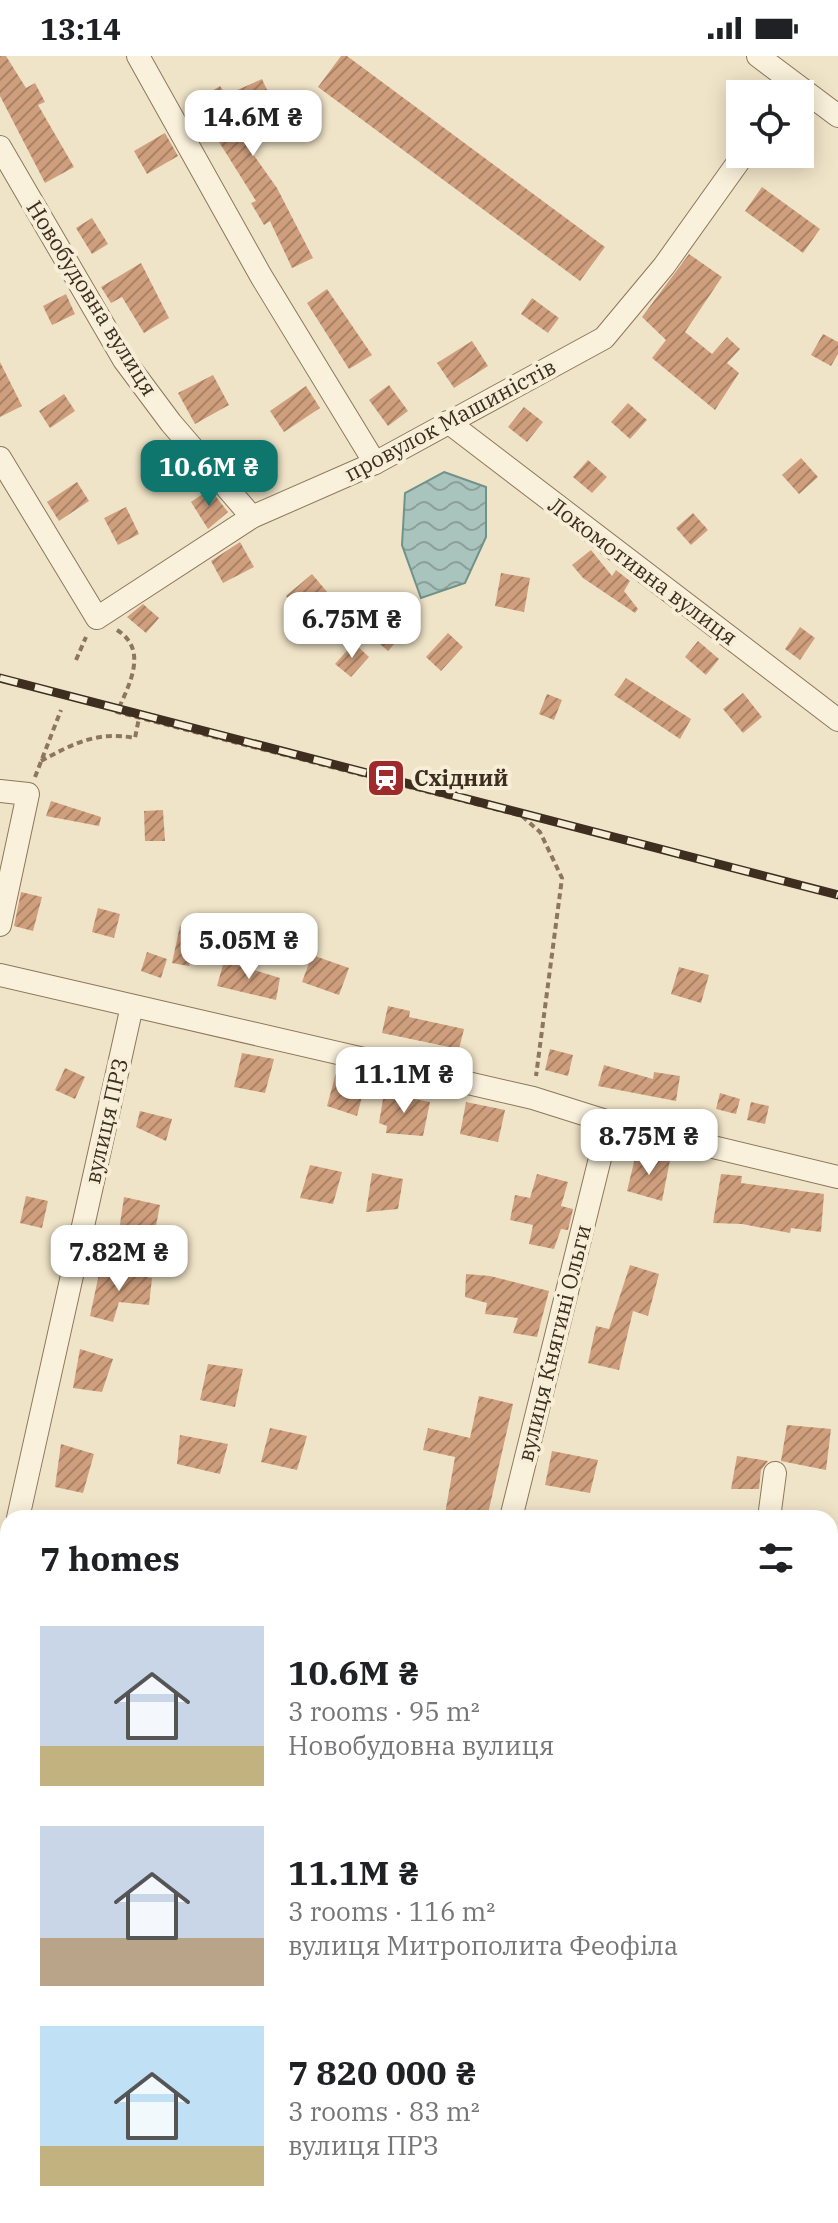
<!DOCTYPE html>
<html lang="en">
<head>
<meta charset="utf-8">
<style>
  :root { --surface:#fff; --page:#f2f2f2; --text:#202124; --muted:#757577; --accent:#0f766e }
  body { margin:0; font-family:"IBM Plex Serif",serif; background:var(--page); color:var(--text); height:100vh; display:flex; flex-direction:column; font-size:30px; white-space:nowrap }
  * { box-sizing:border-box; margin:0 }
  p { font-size:26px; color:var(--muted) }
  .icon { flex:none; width:44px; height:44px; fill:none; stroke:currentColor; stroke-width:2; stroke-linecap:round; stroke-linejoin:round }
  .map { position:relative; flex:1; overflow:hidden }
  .drawer { position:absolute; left:0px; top:1454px; width:838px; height:714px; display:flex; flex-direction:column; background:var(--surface); border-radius:24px 24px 0 0; box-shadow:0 4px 20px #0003 }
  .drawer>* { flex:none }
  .tools { position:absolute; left:726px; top:24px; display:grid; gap:16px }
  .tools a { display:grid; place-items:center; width:88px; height:88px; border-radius:0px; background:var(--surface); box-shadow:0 4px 20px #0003; font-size:40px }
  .price { position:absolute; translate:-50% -68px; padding:0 18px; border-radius:16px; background:#fff; color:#222; font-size:26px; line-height:52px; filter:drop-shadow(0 2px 4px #0008) }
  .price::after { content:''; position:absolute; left:50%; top:48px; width:24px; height:18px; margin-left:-12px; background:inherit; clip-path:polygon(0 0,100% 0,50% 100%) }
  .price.current { background:var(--accent); color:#fff }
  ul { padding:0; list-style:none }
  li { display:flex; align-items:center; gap:24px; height:200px; padding:0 40px }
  li span { display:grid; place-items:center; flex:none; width:224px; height:160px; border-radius:0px; color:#555 }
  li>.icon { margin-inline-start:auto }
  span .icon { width:96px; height:96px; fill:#fffc; stroke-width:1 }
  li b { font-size:34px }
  h2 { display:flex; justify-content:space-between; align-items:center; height:96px; padding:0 40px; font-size:34px }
  .status { display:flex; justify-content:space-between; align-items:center; height:56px; padding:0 40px; background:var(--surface); direction:ltr }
  .status svg { height:22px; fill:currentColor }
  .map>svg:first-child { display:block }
  .forest { fill:url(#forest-firs) }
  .water { fill:url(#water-waves); stroke:#6f938a; stroke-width:2 }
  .building { fill:url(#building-hatch) }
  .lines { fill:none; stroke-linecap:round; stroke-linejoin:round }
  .service-casing { stroke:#8d765c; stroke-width:13 }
  .minor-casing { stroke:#8d765c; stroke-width:24 }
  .secondary-casing { stroke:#6f573f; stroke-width:32 }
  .path { stroke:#8d765c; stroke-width:4; stroke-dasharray:6 4; stroke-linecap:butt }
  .service { stroke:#faf1dc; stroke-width:11 }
  .minor { stroke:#faf1dc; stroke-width:22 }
  .secondary { stroke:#faf1dc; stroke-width:30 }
  .rail-casing { stroke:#3d2e20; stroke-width:9 }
  .rail { stroke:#f7eed8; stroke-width:6; stroke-dasharray:18; stroke-linecap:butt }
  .labels { text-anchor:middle; stroke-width:8; stroke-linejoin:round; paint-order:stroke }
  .street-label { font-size:22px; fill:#3d2e20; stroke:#f7eed8 }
  .poi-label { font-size:22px; font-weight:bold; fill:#3d2e20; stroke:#f7eed8; text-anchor:start }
</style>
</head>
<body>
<div class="status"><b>13:14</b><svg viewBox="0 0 49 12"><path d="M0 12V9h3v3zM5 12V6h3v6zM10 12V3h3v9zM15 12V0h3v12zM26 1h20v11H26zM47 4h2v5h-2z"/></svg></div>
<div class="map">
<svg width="838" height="2167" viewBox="0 0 838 2167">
  <defs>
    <pattern id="forest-firs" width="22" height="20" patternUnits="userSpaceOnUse" patternTransform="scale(2)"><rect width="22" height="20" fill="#c9cf9b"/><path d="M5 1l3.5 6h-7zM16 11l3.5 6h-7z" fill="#aeb285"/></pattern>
    <pattern id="water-waves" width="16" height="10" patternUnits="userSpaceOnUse" patternTransform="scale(2)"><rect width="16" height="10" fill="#a9c4bc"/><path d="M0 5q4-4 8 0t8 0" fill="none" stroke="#8ba098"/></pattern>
    <pattern id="building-hatch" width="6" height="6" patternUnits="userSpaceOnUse" patternTransform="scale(2)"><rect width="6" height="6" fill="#cf9f7d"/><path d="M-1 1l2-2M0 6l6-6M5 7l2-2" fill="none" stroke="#a98266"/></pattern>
  </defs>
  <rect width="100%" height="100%" fill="#f0e4c8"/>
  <g class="forest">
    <polygon points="830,1715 838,1715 838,1901 830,1906"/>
    <polygon points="47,2160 321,2160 358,2167 19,2167"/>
    <polygon points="642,2160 799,2160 811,2167 655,2167"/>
  </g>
  <g class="water">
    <polygon points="444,416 486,431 486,481 465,527 421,542 402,489 405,437"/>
    <polygon points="8,1953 8,2160 16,2160 0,2164 0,1956"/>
    <polygon points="377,2160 642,2160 655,2167 390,2167"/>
  </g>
  <g class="building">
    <polygon points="0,0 6,0 26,32 35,27 45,46 38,49 74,111 45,127 0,40"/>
    <polygon points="341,0 347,0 605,191 580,225 318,31"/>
    <polygon points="262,23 279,60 241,81 277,132 313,202 292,212 270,165 264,169 251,147 256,145 194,46 220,30 226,39"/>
    <polygon points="165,77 178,100 147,118 134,95"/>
    <polygon points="762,131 820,173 803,197 745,155"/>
    <polygon points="92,162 108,188 92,198 76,172"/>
    <polygon points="689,198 722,221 685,276 712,298 727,281 740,293 727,307 739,317 715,354 652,302 666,284 642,261"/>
    <polygon points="141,207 169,262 144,277 122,241 111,247 101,231"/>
    <polygon points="327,233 372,299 349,313 307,247"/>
    <polygon points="66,238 75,258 52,269 43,250"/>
    <polygon points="532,242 559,262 548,277 521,258"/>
    <polygon points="823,278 838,286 838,298 831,310 811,299"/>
    <polygon points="472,285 488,310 454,332 437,307"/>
    <polygon points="0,306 22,350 0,361"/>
    <polygon points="213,319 229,349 195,368 178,337"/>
    <polygon points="389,329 408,355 388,370 369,344"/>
    <polygon points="306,330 320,352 284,376 270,355"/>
    <polygon points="64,338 75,355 50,372 39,355"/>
    <polygon points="628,347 647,364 630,383 611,366"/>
    <polygon points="524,351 543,366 527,386 508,371"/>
    <polygon points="801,402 818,421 799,438 782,419"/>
    <polygon points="588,404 607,421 592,437 573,421"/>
    <polygon points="77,426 89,445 59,465 47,446"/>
    <polygon points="210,433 228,456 208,473 191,446"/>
    <polygon points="126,451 139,478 118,489 104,462"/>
    <polygon points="693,457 708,474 691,489 676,472"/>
    <polygon points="240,486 254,511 223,527 211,505"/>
    <polygon points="591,494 612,520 616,514 630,525 624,535 638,553 635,557 583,522 572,509"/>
    <polygon points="501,517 530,522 524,556 495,550"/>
    <polygon points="312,518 328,537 303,559 286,540"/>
    <polygon points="143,548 159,562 146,577 127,561"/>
    <polygon points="404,551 416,563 388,595 373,582"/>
    <polygon points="800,571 815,582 800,604 785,593"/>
    <polygon points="448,577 463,591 441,615 426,601"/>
    <polygon points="698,585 719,603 706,619 685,601"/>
    <polygon points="354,587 369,601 351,621 335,608"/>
    <polygon points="626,622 691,663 680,683 614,639"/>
    <polygon points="743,637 762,661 743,677 723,653"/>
    <polygon points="547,638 562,644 554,664 539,658"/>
    <polygon points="51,745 101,761 99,770 46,760"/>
    <polygon points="163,754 165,785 145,785 144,755"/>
    <polygon points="21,836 42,841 33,875 14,870"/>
    <polygon points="98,852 120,858 114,882 92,876"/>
    <polygon points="180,870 197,874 189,910 172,907"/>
    <polygon points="147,896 167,903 161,922 141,915"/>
    <polygon points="312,899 349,912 339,939 302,926"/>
    <polygon points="224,905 280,922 276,944 217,930"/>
    <polygon points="679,911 709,919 701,947 671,938"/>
    <polygon points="388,950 410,955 409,961 464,973 459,993 382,977"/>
    <polygon points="550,993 573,999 568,1020 545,1014"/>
    <polygon points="242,997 274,1003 265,1037 234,1031"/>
    <polygon points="604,1009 653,1023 654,1016 680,1020 676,1045 598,1030"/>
    <polygon points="65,1012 85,1021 75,1043 55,1034"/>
    <polygon points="336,1017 366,1025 357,1060 327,1050"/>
    <polygon points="384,1037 430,1046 423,1080 386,1077 387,1070 379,1067"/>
    <polygon points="720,1037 740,1043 736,1058 716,1053"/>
    <polygon points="466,1046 505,1054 498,1086 460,1078"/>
    <polygon points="751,1046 769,1050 765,1068 747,1064"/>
    <polygon points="140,1055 172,1063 166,1085 136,1071"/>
    <polygon points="636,1098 670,1104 662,1145 627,1135"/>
    <polygon points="310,1109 342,1116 333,1148 300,1142"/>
    <polygon points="372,1117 403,1123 398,1153 366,1156"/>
    <polygon points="537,1118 568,1126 561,1150 573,1153 568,1174 561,1173 554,1193 529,1188 533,1169 510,1164 515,1139 530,1142"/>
    <polygon points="721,1118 742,1120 741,1127 824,1138 821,1176 791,1172 790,1177 742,1168 713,1167"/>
    <polygon points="26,1140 48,1145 42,1172 20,1167"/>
    <polygon points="124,1141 160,1149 154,1180 119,1175"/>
    <polygon points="630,1209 659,1218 648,1260 633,1255 619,1314 588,1307 596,1270 609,1273"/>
    <polygon points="100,1213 152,1222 149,1249 119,1246 113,1266 90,1260"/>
    <polygon points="466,1218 490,1220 549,1235 537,1281 513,1277 518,1262 485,1258 487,1247 465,1241"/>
    <polygon points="80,1293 113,1303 102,1336 73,1332"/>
    <polygon points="208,1308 243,1313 235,1351 200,1344"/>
    <polygon points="479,1340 513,1348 487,1462 460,1462 445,1458 455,1401 423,1394 428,1372 470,1382"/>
    <polygon points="787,1369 831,1373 826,1414 781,1405"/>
    <polygon points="270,1372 307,1380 297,1414 261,1406"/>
    <polygon points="180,1379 228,1388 220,1418 177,1408"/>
    <polygon points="61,1388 94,1398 83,1437 55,1431"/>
    <polygon points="552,1395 598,1404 590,1437 545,1429"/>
    <polygon points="737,1400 768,1405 761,1414 759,1433 731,1433"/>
  </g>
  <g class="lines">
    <defs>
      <polyline id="service" points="0,1826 8,1826"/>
      <g id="minor">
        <polyline points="138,0 261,220 375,407"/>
        <polyline points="758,0 838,60"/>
        <polyline points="0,91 124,304 171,367 252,461"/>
        <polyline points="448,366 838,664"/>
        <polyline points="0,402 97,562 252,461 375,407 604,282 664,210 744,98"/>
        <polyline points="0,735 28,738 0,869"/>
        <polyline points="0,919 533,1042 609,1066 838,1121"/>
        <polyline points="18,1462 132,950"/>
        <polyline points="511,1462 609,1066"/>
        <polyline points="769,1462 775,1417"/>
      </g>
      <g id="secondary">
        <polyline points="0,1616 8,1620"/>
        <polyline points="830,1700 838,1700"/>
      </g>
    </defs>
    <use href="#service" class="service-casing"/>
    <use href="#minor" class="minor-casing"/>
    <use href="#secondary" class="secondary-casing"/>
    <g class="path">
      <path d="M117,574C149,594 129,629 117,656L522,760L540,776L562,822L536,1020"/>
      <polyline points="76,604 86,581"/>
      <path d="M41,705C74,687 98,675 135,682L139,662"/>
      <polyline points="35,721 61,654"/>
      <polyline points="0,1524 8,1499"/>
      <polyline points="830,1742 838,1741"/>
      <polyline points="830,2047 838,2057"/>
      <polyline points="830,2155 838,2161"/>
    </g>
    <use href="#service" class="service"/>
    <use href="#minor" class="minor"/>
    <use href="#secondary" class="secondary"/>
    <defs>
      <polyline id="rail" points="0,622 838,839"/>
    </defs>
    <use href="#rail" class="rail-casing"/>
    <use href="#rail" class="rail"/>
  </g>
  <defs>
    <symbol id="station-square" viewBox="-11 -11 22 22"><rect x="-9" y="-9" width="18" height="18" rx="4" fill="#9e2a2b" stroke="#f7eed8"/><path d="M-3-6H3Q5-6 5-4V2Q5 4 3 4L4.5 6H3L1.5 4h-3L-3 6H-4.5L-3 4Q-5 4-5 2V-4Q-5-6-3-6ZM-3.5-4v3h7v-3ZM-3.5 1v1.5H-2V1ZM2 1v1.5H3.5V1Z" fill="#fff"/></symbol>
  </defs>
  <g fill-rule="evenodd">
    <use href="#station-square" x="364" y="700" width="44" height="44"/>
  </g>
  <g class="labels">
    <g class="street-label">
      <text transform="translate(92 242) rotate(58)" y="8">Новобудовна вулиця</text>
      <text transform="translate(450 364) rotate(-28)" y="8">провулок Машиністів</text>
      <text transform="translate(643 515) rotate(37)" y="8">Локомотивна вулиця</text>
      <text transform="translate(106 1065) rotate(-77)" y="8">вулиця ПРЗ</text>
      <text transform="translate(554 1287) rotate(-76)" y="8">вулиця Княгині Ольги</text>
    </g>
    <g class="poi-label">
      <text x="414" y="730">Східний</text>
    </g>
  </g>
</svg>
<div class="tools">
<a><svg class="icon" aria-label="locate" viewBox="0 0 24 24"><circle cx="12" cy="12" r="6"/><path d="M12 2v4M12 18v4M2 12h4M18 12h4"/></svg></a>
</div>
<b class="price" style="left:253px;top:102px">14.6M ₴</b>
<b class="price current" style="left:209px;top:452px">10.6M ₴</b>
<b class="price" style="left:352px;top:604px">6.75M ₴</b>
<b class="price" style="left:249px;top:925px">5.05M ₴</b>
<b class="price" style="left:404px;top:1059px">11.1M ₴</b>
<b class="price" style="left:649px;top:1121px">8.75M ₴</b>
<b class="price" style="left:119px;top:1237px">7.82M ₴</b>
<section class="drawer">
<h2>7 homes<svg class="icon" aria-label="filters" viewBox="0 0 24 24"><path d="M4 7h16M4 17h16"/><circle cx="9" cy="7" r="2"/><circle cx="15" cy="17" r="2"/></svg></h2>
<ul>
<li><span style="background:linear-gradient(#c9d6e8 75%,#c2b280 0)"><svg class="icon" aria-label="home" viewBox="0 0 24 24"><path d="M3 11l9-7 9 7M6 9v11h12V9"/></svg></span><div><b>10.6M ₴</b><p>3 rooms · 95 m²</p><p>Новобудовна вулиця</p></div></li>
<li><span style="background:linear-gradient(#c9d6e8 70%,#b9a48a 0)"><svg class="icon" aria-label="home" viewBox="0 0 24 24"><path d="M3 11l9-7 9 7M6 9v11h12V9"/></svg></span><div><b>11.1M ₴</b><p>3 rooms · 116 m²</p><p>вулиця Митрополита Феофіла</p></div></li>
<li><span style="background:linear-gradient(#bfe0f5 75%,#c2b280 0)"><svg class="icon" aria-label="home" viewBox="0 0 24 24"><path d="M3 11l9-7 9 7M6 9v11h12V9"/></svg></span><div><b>7 820 000 ₴</b><p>3 rooms · 83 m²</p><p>вулиця ПРЗ</p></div></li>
</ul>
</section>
</div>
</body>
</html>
